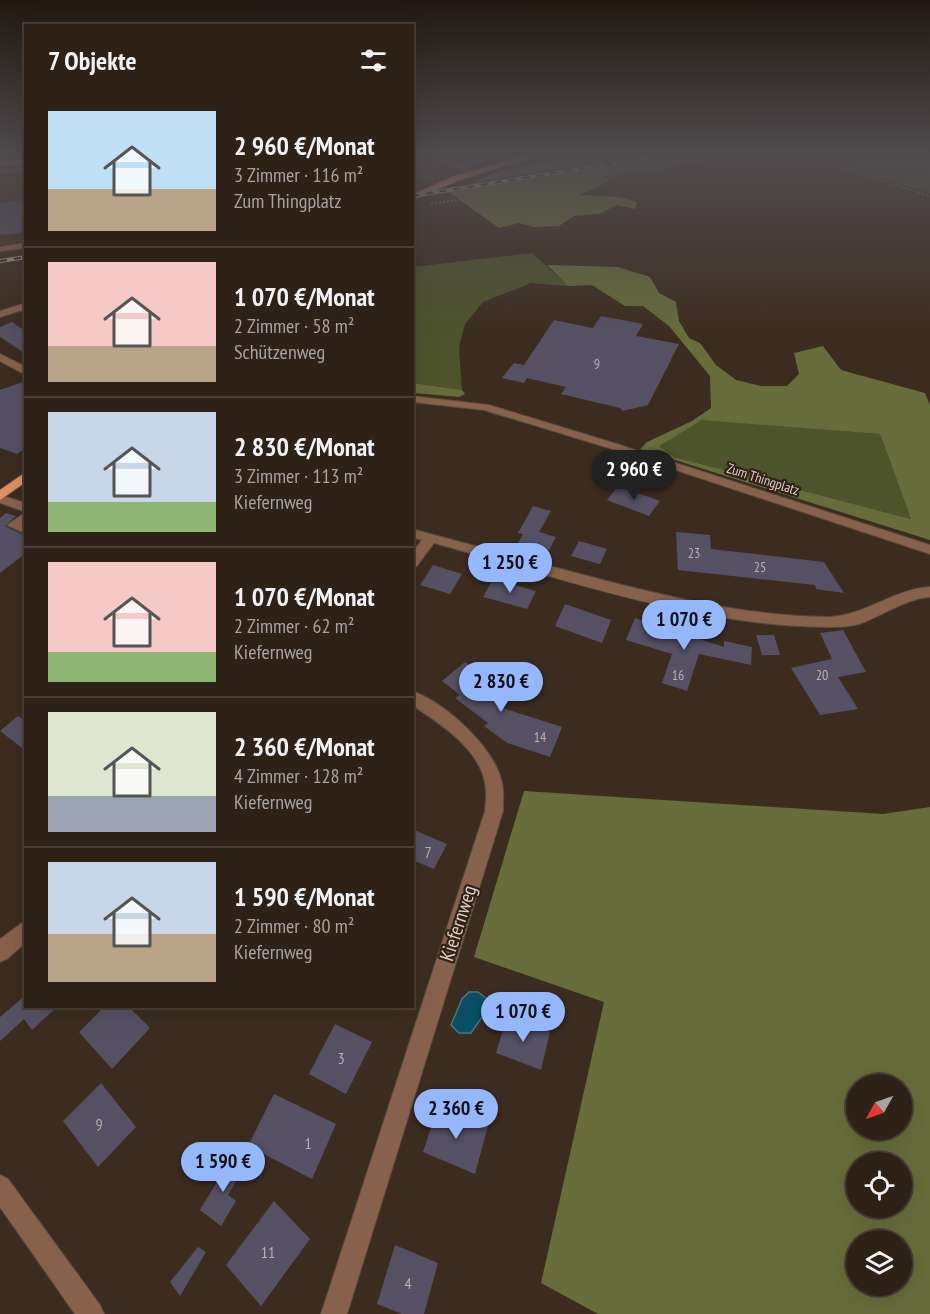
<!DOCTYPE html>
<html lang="de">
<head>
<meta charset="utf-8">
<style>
  :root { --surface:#2d2118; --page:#392e25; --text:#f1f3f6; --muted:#a7a3a2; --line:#483e37; --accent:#94b7fd }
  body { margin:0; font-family:"PT Sans Narrow",sans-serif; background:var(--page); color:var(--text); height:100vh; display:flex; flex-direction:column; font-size:22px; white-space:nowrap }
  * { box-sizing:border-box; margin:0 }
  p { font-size:20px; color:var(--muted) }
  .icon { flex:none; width:33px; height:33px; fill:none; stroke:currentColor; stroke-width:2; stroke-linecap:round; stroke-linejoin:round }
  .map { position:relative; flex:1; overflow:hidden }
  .drawer { position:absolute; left:24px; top:24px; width:390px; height:984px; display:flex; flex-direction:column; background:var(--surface); border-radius:0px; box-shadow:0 6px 24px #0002,0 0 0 2px var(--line) }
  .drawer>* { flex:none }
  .needle { width:39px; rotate:230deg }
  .buttons { position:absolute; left:846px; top:1074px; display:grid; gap:12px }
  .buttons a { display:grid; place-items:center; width:66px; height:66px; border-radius:50%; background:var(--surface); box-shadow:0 6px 24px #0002,0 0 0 2px var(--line); font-size:30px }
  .price { position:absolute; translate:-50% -51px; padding:0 14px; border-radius:21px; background:var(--accent); color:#111; font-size:20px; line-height:39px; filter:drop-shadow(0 2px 3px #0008) }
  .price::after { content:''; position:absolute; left:50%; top:36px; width:18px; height:14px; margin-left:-9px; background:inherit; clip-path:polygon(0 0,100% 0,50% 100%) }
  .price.selected { background:#222; color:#fff }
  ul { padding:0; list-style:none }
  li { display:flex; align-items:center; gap:18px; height:150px; padding:0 24px }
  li+li { border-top:2px solid var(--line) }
  li span { display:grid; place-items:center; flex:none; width:168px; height:120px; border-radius:0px; color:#555 }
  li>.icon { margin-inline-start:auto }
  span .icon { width:72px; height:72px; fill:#fffc; stroke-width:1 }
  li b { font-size:26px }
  h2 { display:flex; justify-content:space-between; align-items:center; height:72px; padding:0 24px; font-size:26px }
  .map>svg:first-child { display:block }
  .built { fill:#493223 }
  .green { fill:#4d532b }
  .forest { fill:#666c3a; fill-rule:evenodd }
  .water { fill:#0a4e64; stroke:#487582; stroke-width:1.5 }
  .building { fill:#555063 }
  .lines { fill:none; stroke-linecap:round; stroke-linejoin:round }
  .minor-casing { stroke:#58493e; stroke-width:2 }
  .major-casing { stroke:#58493e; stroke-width:2 }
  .path { stroke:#74665c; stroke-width:2; stroke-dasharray:2 2; stroke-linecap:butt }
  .minor { fill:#88614d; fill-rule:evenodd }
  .major { fill:#e09067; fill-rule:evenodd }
  .rail-casing { stroke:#a69991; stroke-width:4 }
  .rail { stroke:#322216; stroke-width:2; stroke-dasharray:7; stroke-linecap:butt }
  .labels { text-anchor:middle; stroke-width:4.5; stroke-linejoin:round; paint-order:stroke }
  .number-label { font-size:14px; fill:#b9afaf }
  .far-street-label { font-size:14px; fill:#dacfc8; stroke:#322216 }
  .near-number-label { font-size:16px; fill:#b9afaf }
  .near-street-label { font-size:20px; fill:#dacfc8; stroke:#322216 }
</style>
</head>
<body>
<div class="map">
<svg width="930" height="1314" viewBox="0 0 930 1314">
  <rect width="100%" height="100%" fill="#3c2c20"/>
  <g class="built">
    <polygon points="413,156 497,156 505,162 432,181 413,182"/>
    <polygon points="638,156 677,156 449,192 445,188"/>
    <polygon points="25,165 25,241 0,245 0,166"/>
  </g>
  <g class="green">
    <polygon points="815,156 930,156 930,193"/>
    <polygon points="532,253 568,286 531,283 483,302 465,324 459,347 462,390 413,383 413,267"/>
    <polygon points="702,419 880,434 911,519 674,457 658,445"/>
  </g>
  <g class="forest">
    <path d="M607,156H638L475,182C511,161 567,163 607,156Z"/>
    <polygon points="677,156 728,156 602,176 609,181 580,195 619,197 637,202 635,209 617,205 599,214 574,216 559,226 534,227 519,223 499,228 449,192"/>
    <path d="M547,265L618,267L650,277L659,293L676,302L679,321L689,338L700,343L716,365L736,380L761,386H787L799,374L794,353L823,346L841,370L925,393L930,405V540L640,449L647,442L692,421L711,408L710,376L669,326L643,306H625L592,285L568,286ZM702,420L880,434L911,519L674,457L659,446Z"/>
    <polygon points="413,383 462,390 465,394 459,397 413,393"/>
    <path d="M524,791L883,814L930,807V1314H598L541,1283L604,1002L474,957ZM856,1084H902V1130H856ZM902,1162V1208H856V1162ZM902,1240V1286H856V1240Z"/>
  </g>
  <polygon class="water" points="469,992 478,992 487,999 487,1010 471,1033 459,1033 451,1025 462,999"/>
  <g class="building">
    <polygon points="26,200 26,232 0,235 0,203"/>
    <polygon points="601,316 643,324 636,336 679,344 648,405 623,411 620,408 561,394 566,387 527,378 524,383 502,378 514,363 524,365 554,320 593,328"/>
    <polygon points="12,322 26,332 26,354 0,337 0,327"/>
    <polygon points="26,381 26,448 17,454 0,448 0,390"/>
    <polygon points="618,486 660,501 649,516 607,500"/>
    <polygon points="533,506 551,511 539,532 556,537 547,554 517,545 523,534 518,533"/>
    <polygon points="6,513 16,516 5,526 26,536 26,553 0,573 0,518"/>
    <polygon points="676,532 710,535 711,549 824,562 844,593 816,589 815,585 678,570"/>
    <polygon points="579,541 607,549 600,564 571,556"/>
    <polygon points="433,565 462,574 450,594 420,585"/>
    <polygon points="493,579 536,591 527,609 483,597"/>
    <polygon points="565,604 611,620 602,643 555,626"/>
    <polygon points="635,618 724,647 724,641 752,647 751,665 699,654 687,691 662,683 672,654 626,640"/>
    <polygon points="843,630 866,672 838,677 858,709 820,715 791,668 832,659 820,633"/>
    <polygon points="756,635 774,635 780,655 762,655"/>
    <polygon points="465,662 496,685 493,687 508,698 499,707 562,727 550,757 507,743 484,726 488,723 455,698 460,695 442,681"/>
    <polygon points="18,716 26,721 26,751 0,731"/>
    <polygon points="412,829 447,844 434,869 412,860"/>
    <polygon points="26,995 26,1006 58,1006 32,1030 24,1019 0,1041 0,1017"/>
    <polygon points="105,1006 128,1006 150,1028 112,1069 79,1032"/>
    <polygon points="507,1016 550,1032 541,1070 496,1053"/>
    <polygon points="335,1024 372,1042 346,1094 309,1074"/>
    <polygon points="101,1083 136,1127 98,1167 63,1121"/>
    <polygon points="274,1094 336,1124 312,1179 248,1146"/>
    <polygon points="438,1106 488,1126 475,1174 423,1152"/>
    <polygon points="232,1157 245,1166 228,1195 236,1201 221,1226 200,1210"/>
    <polygon points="274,1201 310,1239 261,1306 226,1265"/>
    <polygon points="395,1245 438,1263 424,1314 402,1314 377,1304"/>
    <polygon points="198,1247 206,1252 180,1296 170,1282"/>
  </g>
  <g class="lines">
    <defs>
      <g id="minor">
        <path d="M429,156C440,156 447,163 457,164C469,165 482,155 494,157L464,167L475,172L473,175Z"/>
        <polygon points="26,168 26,172 0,173 0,169"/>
        <polygon points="26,243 26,248 0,251 0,247"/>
        <polygon points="26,303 26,309 0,317 0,311"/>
        <polygon points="0,354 26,367 26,375 0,361"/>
        <polygon points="412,396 489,405 617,444 930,545 930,554 609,448 484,410 412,402"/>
        <polygon points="0,495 26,503 26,512 0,503"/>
        <polygon points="26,512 26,522 23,524 26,525 26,534 7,525"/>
        <path d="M412,529C468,544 524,559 580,574C660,595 743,616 826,617C864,617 893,589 930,587V597C906,599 885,614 862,623C852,627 837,627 826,627C695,626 560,578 434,543L417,566L412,567V553L422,540L412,537Z"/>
        <path d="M412,691C445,702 495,748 502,783C504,792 503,802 503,811L347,1314H321L485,811C486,802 487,792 485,783C479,748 439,723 412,705Z"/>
        <polygon points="26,920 26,942 7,959 0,962 0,939"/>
        <polygon points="0,1175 8,1179 100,1305 104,1314 75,1314 0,1207"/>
      </g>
      <g id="major">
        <polygon points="525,156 537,156 460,180 412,200 412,195 454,176"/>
        <polygon points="26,160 26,164 0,165 0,161"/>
        <polygon points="26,472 26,482 0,500 0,490"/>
      </g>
    </defs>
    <use href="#minor" class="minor-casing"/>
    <use href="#major" class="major-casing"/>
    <g class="path">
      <polyline points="808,156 930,196"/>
      <polyline points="431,204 736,156"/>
    </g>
    <use href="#minor" class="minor"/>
    <use href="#major" class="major"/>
    <defs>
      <g id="rail">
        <polyline points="412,196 661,156"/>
        <polyline points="0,261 26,257"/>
      </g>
    </defs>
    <use href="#rail" class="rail-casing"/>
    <use href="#rail" class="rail"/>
  </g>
  <linearGradient id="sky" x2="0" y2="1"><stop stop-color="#211812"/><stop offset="0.46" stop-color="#504b4e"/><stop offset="1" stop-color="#504b4e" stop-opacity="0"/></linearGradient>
  <rect width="930" height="340" fill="url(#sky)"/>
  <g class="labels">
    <g class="number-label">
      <text x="597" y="369">9</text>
      <text x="694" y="558">23</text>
      <text x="760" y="572">25</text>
      <text x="678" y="680">16</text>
      <text x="822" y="680">20</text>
      <text x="540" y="742">14</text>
    </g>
    <g class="far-street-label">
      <text transform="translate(763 479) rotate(18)" y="5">Zum Thingplatz</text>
    </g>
    <g class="near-number-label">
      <text x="428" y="858">7</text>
      <text x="341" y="1064">3</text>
      <text x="99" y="1130">9</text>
      <text x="308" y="1149">1</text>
      <text x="268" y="1258">11</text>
      <text x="408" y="1289">4</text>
    </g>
    <g class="near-street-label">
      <text transform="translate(458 923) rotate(-72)" y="7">Kiefernweg</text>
    </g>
  </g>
</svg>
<div class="buttons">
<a><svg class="needle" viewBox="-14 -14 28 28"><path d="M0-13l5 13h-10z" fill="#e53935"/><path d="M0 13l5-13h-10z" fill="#a7a3a2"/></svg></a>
<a><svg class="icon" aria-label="locate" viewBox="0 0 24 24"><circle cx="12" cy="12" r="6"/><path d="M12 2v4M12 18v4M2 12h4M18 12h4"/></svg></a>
<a><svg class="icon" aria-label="layers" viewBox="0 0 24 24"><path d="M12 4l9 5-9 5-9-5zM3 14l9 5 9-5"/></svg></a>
</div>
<b class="price selected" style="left:634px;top:501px">2 960 €</b>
<b class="price" style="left:510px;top:594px">1 250 €</b>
<b class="price" style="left:684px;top:651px">1 070 €</b>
<b class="price" style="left:501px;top:713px">2 830 €</b>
<b class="price" style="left:523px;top:1043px">1 070 €</b>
<b class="price" style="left:456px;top:1140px">2 360 €</b>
<b class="price" style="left:223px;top:1193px">1 590 €</b>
<section class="drawer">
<h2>7 Objekte<svg class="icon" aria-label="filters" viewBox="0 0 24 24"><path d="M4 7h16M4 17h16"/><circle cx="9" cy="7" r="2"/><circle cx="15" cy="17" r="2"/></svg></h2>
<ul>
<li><span style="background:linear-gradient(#bfe0f5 65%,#b9a48a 0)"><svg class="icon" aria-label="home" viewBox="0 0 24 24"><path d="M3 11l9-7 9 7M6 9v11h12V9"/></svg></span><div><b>2 960 €/Monat</b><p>3 Zimmer · 116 m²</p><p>Zum Thingplatz</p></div></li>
<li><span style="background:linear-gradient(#f6c9c9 70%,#b9a48a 0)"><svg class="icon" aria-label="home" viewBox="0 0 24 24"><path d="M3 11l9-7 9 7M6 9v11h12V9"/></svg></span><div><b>1 070 €/Monat</b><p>2 Zimmer · 58 m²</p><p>Schützenweg</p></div></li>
<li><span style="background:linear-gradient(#c9d6e8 75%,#8fb573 0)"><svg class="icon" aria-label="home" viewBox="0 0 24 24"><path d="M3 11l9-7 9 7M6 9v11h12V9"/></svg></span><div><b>2 830 €/Monat</b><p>3 Zimmer · 113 m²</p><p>Kiefernweg</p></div></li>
<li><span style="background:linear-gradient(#f6c9c9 75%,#8fb573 0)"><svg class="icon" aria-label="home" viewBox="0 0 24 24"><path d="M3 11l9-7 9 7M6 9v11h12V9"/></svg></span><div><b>1 070 €/Monat</b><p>2 Zimmer · 62 m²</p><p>Kiefernweg</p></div></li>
<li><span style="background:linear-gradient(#dfe7d0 70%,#9aa5b1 0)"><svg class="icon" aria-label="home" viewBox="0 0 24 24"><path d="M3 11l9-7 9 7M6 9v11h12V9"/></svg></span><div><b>2 360 €/Monat</b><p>4 Zimmer · 128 m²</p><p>Kiefernweg</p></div></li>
<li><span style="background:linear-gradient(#c9d6e8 60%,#b9a48a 0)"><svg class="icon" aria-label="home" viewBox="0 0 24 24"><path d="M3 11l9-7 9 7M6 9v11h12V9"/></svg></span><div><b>1 590 €/Monat</b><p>2 Zimmer · 80 m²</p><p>Kiefernweg</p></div></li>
</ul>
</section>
</div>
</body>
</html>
